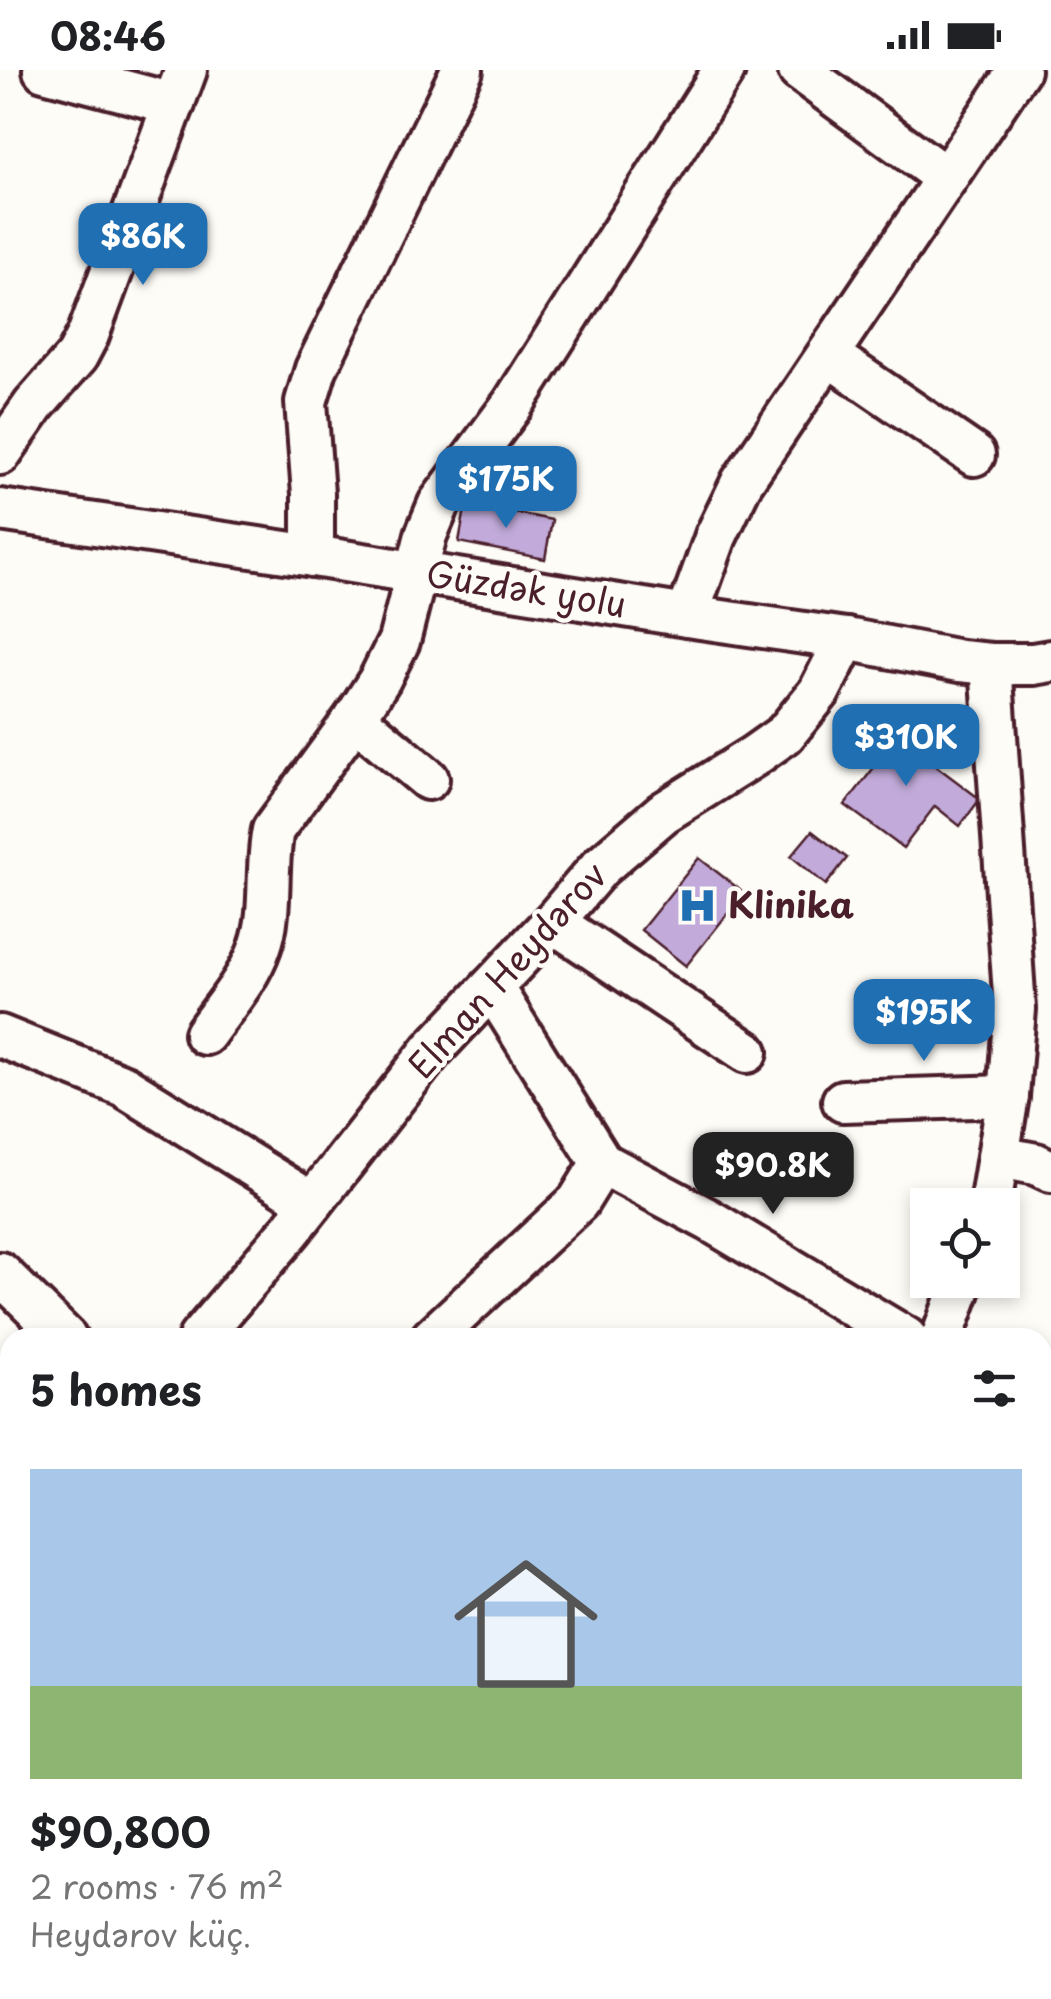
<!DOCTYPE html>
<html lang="en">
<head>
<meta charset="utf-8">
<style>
  :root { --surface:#fff; --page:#f2f2f2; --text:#202124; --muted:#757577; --line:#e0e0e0; --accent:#1f6fb2 }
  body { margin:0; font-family:"Playpen Sans",sans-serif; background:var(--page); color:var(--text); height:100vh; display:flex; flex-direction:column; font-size:38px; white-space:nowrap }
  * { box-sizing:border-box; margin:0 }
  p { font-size:32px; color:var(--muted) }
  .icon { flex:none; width:55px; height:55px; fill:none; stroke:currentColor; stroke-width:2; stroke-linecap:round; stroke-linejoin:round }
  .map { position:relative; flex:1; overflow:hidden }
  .sheet { position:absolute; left:0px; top:1258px; width:1052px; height:672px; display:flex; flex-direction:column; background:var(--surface); border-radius:30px 30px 0 0; box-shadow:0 5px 15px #0003 }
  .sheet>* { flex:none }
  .controls { position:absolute; left:910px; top:1118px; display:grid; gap:20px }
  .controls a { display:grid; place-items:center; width:110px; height:110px; border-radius:0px; background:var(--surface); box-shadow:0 5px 15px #0003; font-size:50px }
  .price { position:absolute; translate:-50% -85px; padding:0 22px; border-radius:20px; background:var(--accent); color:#fff; font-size:32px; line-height:65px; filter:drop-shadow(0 2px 5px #0008) }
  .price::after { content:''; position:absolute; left:50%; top:60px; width:30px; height:22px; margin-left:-15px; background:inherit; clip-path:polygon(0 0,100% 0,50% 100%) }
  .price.active { background:#222; color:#fff }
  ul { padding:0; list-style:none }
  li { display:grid; align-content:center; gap:20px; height:530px; padding:0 30px }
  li+li { border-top:2px solid var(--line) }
  li span { display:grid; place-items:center; height:310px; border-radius:0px; color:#555 }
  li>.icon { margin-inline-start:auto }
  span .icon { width:180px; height:180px; fill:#fffc; stroke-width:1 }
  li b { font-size:42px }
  h2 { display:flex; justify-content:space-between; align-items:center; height:120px; padding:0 30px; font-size:42px }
  .status { display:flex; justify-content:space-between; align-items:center; height:70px; padding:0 50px; background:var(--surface); direction:ltr }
  .status svg { height:28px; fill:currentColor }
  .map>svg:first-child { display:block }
  .building { fill:#c2abda; stroke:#4a1f2b; stroke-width:2.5 }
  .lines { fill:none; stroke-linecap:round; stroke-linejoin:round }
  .minor-casing { stroke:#4a1f2b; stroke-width:48 }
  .minor { stroke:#fdfcf7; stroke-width:40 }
  .labels { text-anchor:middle; stroke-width:9; stroke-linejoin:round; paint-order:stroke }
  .street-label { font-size:35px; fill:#4a1f2b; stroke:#fdfcf7 }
  .poi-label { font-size:35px; font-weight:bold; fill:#4a1f2b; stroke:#fdfcf7; text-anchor:start }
</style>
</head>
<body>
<div class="status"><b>08:46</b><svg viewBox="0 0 49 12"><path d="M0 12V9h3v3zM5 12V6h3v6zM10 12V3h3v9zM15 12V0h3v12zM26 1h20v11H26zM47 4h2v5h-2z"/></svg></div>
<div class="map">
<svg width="1051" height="1929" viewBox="0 0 1051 1929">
  <rect width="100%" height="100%" fill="#fdfcf7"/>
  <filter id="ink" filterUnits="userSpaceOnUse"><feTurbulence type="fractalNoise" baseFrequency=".01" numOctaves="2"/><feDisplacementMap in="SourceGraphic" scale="20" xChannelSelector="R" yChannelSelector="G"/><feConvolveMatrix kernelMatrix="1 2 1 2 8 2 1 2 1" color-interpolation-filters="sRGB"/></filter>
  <g filter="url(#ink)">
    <g class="building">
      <polygon points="466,433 552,450 545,489 459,472"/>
      <polygon points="879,653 980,729 960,756 935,736 903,778 845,735 879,691 860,677"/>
      <polygon points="812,761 847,788 826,815 791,786"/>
      <polygon points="699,788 744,823 686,896 641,860"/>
    </g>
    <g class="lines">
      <defs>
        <g id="minor">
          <polyline points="44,0 174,34"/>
          <polyline points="799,0 946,108"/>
          <polyline points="828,285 974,385"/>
          <polyline points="0,384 34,335 77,286 88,265 186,0"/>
          <polyline points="0,440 313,486 687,546 846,569 960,591 991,594 1033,594 1051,591"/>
          <polyline points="313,486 313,424 306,332 316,299 462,0"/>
          <polyline points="687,546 716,466 742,412 1019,0"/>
          <polyline points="355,648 428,709"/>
          <polyline points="553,852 747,982"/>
          <path d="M205,964C224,937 249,909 260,877C273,841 265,798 273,760L355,648L380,609L399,571L426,465L439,434L513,334L724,0"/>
          <polyline points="0,966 124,1016 312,1133"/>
          <polyline points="843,1031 1008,1026"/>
          <polyline points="999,1087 1036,1094 1051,1101"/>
          <polyline points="602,1093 709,1150 906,1268"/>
          <polyline points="990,1135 1008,1026 1015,939 991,594"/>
          <polyline points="0,1203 66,1268"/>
          <polyline points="199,1268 291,1160 432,980 553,852 600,797 663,743 754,686 785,664 819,622 846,569"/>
          <polyline points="432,1268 578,1132 602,1093 492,917"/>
          <polyline points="942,1268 963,1210"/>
          <polyline points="1042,1351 1051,1356"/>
          <polyline points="0,1513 10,1498"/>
          <polyline points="0,1785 10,1794"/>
          <path d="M0,1884C5,1896 4,1916 1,1929"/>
          <polyline points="243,1920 268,1929"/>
          <polyline points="641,1929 653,1920"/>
          <polyline points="738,1929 739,1920"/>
        </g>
      </defs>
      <use href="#minor" class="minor-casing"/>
      <use href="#minor" class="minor"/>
    </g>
  </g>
  <defs>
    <symbol id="hospital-bare" viewBox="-9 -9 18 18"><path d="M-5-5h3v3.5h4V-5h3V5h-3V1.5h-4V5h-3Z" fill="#1f6fb2" stroke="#fdfcf7" stroke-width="2.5" paint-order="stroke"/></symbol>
  </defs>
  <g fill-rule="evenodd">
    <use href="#hospital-bare" x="670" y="808" width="55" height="55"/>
  </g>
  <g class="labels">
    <g class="street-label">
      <text transform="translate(526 520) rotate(9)" y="12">Güzdək yolu</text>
      <text transform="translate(508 901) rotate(-48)" y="12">Elman Heydərov</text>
    </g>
    <g class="poi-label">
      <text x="728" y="848">Klinika</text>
    </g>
  </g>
</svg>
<div class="controls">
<a><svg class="icon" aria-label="locate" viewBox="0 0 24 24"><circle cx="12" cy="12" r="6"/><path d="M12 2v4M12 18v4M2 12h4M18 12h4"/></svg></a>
</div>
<b class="price" style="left:143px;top:218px">$86K</b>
<b class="price" style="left:506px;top:461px">$175K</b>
<b class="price" style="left:906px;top:719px">$310K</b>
<b class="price" style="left:924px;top:994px">$195K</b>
<b class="price active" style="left:773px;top:1147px">$90.8K</b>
<section class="sheet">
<h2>5 homes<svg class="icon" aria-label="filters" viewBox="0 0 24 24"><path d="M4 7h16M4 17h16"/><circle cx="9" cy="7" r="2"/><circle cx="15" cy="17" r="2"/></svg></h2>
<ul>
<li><span style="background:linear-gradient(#a9c7e8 70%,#8fb573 0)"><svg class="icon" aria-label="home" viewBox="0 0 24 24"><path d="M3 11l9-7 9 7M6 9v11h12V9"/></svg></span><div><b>$90,800</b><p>2 rooms · 76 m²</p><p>Heydərov küç.</p></div></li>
</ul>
</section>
</div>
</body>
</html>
